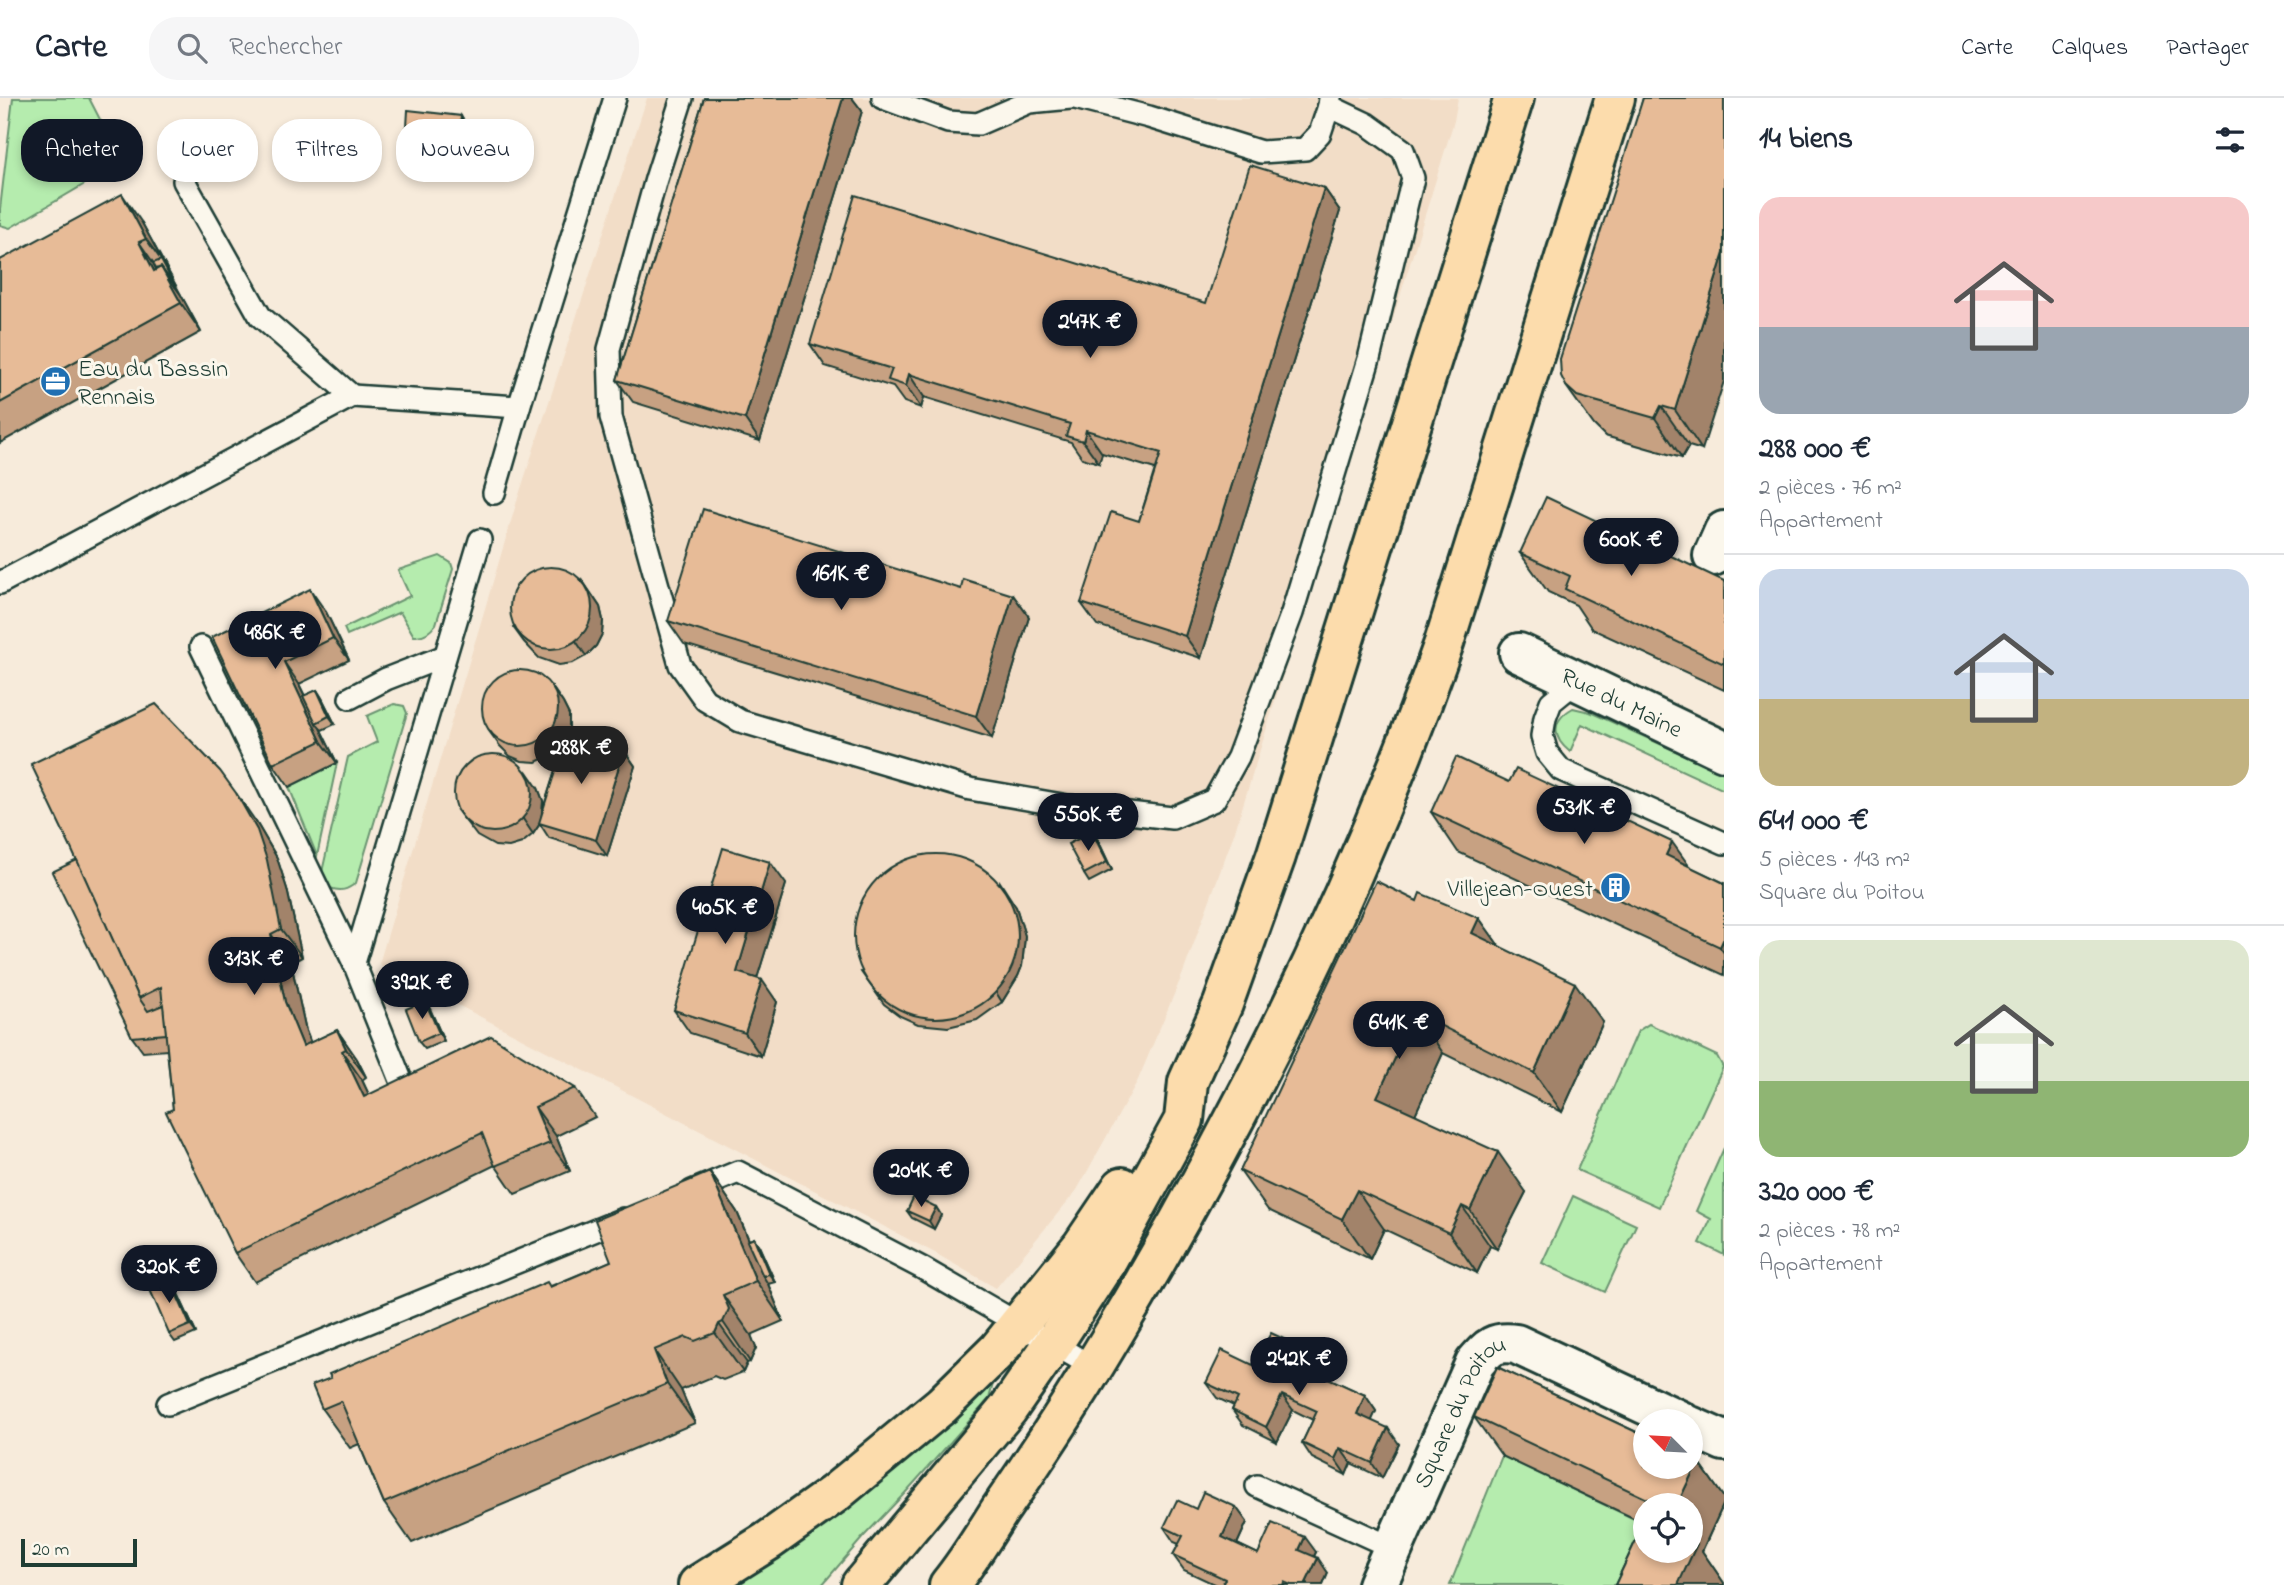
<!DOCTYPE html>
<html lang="fr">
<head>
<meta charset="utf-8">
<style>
  :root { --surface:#fff; --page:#f6f6f7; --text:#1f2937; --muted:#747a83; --line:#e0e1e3; --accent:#111827 }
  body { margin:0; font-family:"Indie Flower",sans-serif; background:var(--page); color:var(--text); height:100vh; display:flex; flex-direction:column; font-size:26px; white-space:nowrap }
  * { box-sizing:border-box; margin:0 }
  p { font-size:23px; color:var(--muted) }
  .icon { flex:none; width:38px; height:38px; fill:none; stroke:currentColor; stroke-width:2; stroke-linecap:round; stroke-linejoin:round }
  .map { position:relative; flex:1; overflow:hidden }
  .drawer { display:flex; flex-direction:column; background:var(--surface); width:560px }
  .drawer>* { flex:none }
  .banner { position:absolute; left:21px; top:21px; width:665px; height:63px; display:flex; gap:14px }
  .needle { width:46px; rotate:294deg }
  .controls { position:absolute; left:1633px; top:1311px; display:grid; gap:14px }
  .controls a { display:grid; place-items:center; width:70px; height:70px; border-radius:50%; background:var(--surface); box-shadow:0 4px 10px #0003; font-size:35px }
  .scale { position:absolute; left:21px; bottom:18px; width:116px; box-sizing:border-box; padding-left:7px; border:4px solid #1f3d34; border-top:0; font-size:19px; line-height:24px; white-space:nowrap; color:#1f3d34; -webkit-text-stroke:5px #fbf7ec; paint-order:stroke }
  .price { position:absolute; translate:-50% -60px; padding:0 16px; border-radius:24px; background:var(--accent); color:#fff; font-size:23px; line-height:46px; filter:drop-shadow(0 2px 4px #0008) }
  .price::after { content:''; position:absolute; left:50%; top:42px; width:21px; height:16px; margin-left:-10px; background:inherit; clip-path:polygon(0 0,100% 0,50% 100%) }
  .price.current { background:#222; color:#fff }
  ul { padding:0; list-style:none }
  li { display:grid; align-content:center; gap:14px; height:371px; padding:0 35px }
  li+li { border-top:2px solid var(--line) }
  li span { display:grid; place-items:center; height:217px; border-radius:21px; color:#555 }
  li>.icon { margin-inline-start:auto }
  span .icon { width:126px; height:126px; fill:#fffc; stroke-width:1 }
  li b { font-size:30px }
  h2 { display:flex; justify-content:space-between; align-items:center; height:84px; padding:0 35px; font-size:30px }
  .tag { padding:0 24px; border-radius:28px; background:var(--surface); box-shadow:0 4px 10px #0003; font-size:24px; line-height:63px }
  .tag.current { background:var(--accent); color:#fff }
  header { display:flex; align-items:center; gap:42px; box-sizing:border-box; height:98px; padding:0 35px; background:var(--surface); border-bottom:2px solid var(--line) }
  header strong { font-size:33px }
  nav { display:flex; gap:38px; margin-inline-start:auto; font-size:24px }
  .search { width:490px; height:63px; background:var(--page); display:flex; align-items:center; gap:18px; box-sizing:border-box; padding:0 24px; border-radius:28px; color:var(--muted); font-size:26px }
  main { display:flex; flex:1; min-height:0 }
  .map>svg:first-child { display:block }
  .built { fill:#f2ddc7 }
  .green { fill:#b5ecae; stroke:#6a9471; stroke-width:2 }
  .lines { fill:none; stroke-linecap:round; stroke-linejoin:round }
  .service-casing { stroke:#1f3d34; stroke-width:26 }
  .minor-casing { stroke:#1f3d34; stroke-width:44 }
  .trunk-casing { stroke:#1f3d34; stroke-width:44 }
  .service { stroke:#fbf7ec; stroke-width:21 }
  .minor { stroke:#fbf7ec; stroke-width:38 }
  .trunk { stroke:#fcdcac; stroke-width:38 }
  .wall { fill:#c7a182; stroke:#1f3d34; stroke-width:2; fill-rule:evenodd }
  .shaded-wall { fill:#a2836a; stroke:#1f3d34; stroke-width:2 }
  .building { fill:#e7bb97; stroke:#1f3d34; stroke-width:2 }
  .labels { text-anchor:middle; stroke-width:6; stroke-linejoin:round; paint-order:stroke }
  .poi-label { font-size:24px; fill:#1f3d34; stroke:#fbf7ec; text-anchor:start }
  .street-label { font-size:24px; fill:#1f3d34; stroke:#fbf7ec }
</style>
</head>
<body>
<header>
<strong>Carte</strong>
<div class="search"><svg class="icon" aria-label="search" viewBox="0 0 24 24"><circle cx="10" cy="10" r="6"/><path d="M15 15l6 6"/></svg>Rechercher</div>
<nav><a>Carte</a><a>Calques</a><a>Partager</a></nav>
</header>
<main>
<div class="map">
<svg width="1724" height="1487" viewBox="0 0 1724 1487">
  <rect width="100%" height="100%" fill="#f7ebdb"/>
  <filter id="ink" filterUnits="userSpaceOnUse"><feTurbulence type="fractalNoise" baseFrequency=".0143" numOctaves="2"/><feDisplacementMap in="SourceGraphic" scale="14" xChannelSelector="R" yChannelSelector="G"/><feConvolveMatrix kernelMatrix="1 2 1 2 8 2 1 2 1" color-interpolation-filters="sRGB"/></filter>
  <g filter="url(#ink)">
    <polygon class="built" points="647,0 1458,0 1454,23 1235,733 1183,875 1138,982 1077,1092 996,1190 935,1155 379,866 517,403"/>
    <g class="green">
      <polygon points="13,0 89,0 122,64 10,130 0,127 0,111"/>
      <path d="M440,458L451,465L453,471L436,526C431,533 424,539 414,538L400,514L347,537L344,530L410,498L398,472Z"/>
      <path d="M394,606L404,608L407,615L356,785C347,792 341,794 330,790L322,774L348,659L377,644L367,618Z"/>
      <path d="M1573,610L1590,614L1724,675V692L1582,626L1570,654C1551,639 1552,622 1573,610Z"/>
      <polygon points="337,665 317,758 289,689"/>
      <polygon points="1649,926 1717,958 1723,969 1659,1109 1577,1072 1638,933"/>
      <polygon points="1724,1050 1724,1157 1700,1145 1711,1121 1696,1113"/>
      <polygon points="1573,1098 1636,1127 1605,1194 1542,1165"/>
      <polygon points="996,1274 989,1301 905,1395 864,1438 822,1487 733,1487"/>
      <polygon points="1502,1358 1645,1426 1645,1452 1662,1487 1450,1487"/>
    </g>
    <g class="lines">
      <defs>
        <g id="service">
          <polyline points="682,0 656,81 609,251 611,319 680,567 705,602 740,623 970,691 1068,708 1172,720 1214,702 1238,659 1292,515 1369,261 1413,80 1403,52 1367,26 1329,8 1330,0"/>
          <polyline points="883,0 948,24 978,26 1029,4 1071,0"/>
          <polyline points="1075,0 1149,19 1261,54 1305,51 1320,35 1329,8"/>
          <polyline points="184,83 260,218 352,298"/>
          <polyline points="494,395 519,309 615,0"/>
          <polyline points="0,485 352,298 519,309"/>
          <polyline points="201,549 354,865"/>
          <polyline points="1578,582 1551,604 1545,620 1542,638 1547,655 1561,672 1724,745"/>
          <polyline points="350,600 386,581 445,558"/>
          <polyline points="411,1007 354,865 480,442"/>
          <polyline points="692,1093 738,1074 922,1170 1093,1269"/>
          <polyline points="168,1306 623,1121"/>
          <polyline points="1257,1388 1393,1450"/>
        </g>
        <g id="minor">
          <polyline points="1713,458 1724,433"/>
          <path id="s1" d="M1519,555L1724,653"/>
          <polyline points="1690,1328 1724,1343"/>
          <path id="s2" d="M1377,1487L1475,1265C1489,1249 1494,1243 1516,1246L1681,1323"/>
        </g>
        <g id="trunk">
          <polyline points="698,1487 768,1443 834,1396 942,1307 998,1252 1082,1148 1122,1089"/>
          <polyline points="861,1487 1008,1311 1053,1246 1106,1164 1184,1022 1188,984 1223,906 1276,758 1514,0"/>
          <path d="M949,1487C968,1464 984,1437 1000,1412C1038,1357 1074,1302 1108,1245C1242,1023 1358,789 1444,545L1615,0"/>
        </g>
      </defs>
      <use href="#service" class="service-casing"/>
      <use href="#minor" class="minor-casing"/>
      <use href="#trunk" class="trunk-casing"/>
      <use href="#service" class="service"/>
      <use href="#minor" class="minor"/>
      <use href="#trunk" class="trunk"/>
    </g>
    <g class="wall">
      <polygon points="704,0 852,0 862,13 760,343 633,304 617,282"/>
      <polygon points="1643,0 1702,352 1689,348 1682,360 1605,338 1594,327 1566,288"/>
      <polygon points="466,26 465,42 413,37 407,29"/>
      <polygon points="1324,90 1340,113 1201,560 1097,527 1081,505 1139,423 1155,371 1102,355 1099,365 1082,360 1071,344 924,299 921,310 904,304 893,289 825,268 810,246 1206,205"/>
      <polygon points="142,125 201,234 0,345 0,162"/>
      <polygon points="1520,455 1724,483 1724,592 1592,531 1576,507 1548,494"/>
      <polygon points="582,482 600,509 603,522 602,536 596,548 586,558 573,565 559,567 539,560 524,544 513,529"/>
      <polygon points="961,491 1013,497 1029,519 992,640 684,546 668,523"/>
      <polygon points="326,514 349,562 299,586 305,598 317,592 322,600 335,626 322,632 320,630 337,665 289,689 273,666 212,539"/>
      <polygon points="552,589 563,605 569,617 568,635 624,652 635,668 607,758 549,740 540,726 533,736 522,745 509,749 495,748 477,738 457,712 538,690 543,703 542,714 565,642 555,655 536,664 522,663 510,658 500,648 489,633"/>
      <polygon points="1509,684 1724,785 1724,877 1458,754 1431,714"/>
      <polygon points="256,724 277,760 287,791 302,859 291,865 306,933 310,945 337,932 357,961 366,979 362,982 369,997 575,990 595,1019 556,1038 570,1073 515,1096 495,1067 255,1184 235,1155 173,1011 167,952 143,954 132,939 77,762"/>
      <polygon points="1092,734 1098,742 1112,772 1089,784 1084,776"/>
      <polygon points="786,786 757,880 777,904 761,958 690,935 674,912"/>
      <polygon points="1417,803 1479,820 1499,848 1603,924 1562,1014 1443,955 1415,1016 1526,1094 1497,1151 1490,1148 1477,1175 1384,1131 1370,1161 1268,1112 1240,1073"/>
      <polygon points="1016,809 1025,838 1022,868 1018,878 1002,904 977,922 948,929 918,926 900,918 884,906 861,874"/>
      <polygon points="425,903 430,911 444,943 425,951 419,944"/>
      <polygon points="710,1074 737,1114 749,1142 754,1140 759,1148 775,1184 768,1186 783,1223 751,1237 756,1250 750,1264 747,1265 743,1274 723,1282 714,1278 681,1292 695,1325 412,1445 384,1405 359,1346 350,1350 322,1311 551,1188 611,1163"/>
      <polygon points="936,1109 941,1117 934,1131 912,1120 907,1113"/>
      <polygon points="173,1185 196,1235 175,1244 169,1236"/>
      <polygon points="1320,1258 1331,1273 1327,1280 1365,1297 1376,1313 1371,1323 1399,1346 1382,1380 1351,1365 1346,1377 1312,1360 1302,1345 1313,1322 1293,1312 1277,1344 1243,1327 1232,1312 1234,1308 1217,1300 1206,1285 1253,1267"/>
      <path d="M1497,1269L1645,1338V1368H1690V1359L1698,1363L1724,1400V1405L1702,1453L1724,1485V1487H1615L1644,1425L1502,1358L1474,1319ZM1645,1407H1690V1452H1645Z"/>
      <polygon points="1236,1409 1247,1424 1237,1446 1258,1456 1316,1454 1314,1458 1328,1475 1323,1487 1216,1487 1184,1472 1173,1457 1179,1446 1174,1444 1164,1429 1196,1411"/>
    </g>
    <g class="shaded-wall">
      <polygon points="843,0 852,0 862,13 760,343 745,321"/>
      <polygon points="461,18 466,26 465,42 459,34"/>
      <polygon points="1324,90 1340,113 1201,560 1185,538"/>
      <polygon points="122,96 142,125 166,169 146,141"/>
      <polygon points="139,144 159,173 154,173"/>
      <polygon points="1724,155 1724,283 1702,352 1675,312"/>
      <polygon points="161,162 166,169 181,197 176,190"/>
      <polygon points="161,169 181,197 201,234 181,205"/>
      <polygon points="909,276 924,299 921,310 906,288"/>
      <polygon points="1661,308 1689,348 1682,360 1655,320"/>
      <polygon points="1086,332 1102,355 1099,365 1083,343"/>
      <polygon points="582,482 600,509 603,522 602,536 596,548 586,558 576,543"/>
      <polygon points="310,491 326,514 349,562 333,540"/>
      <polygon points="1013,497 1029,519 992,640 976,618"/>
      <polygon points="284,564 299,586 317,624 316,625 320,630 337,665 321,643"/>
      <polygon points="552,589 563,605 569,617 569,632 567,639 555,655 544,640"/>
      <polygon points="317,592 322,600 335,626 329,618"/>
      <polygon points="624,652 635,668 607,758 596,742"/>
      <polygon points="527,674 538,690 543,703 541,724 533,736 523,721"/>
      <polygon points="236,695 256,724 277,760 287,791 302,859 281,831"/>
      <polygon points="1092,734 1098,742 1112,772 1107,764"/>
      <polygon points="1672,744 1700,783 1666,757"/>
      <polygon points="770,764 786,786 752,897 737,874"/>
      <polygon points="1000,784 1016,809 1025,838 1022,868 1018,878 1002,904 997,896"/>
      <polygon points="1479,820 1507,859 1472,835"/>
      <polygon points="271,836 291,865 306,933 324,977 303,948 285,904"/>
      <polygon points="1724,840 1724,855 1720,849"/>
      <polygon points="762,882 777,904 761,958 745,935"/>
      <polygon points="1575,885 1603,924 1562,1014 1534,975"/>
      <polygon points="425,903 430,911 444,943 439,935"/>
      <polygon points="1416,915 1443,955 1405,1039 1377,999"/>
      <polygon points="337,932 357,961 366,979 346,951"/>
      <polygon points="342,953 362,982 384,1028 364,999"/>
      <polygon points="535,1009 556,1038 570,1073 550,1045"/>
      <polygon points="1498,1054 1526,1094 1497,1151 1470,1112"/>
      <polygon points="710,1074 737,1114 764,1178 763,1178 768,1186 783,1223 756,1183"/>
      <polygon points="1357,1092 1384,1131 1370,1161 1342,1121"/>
      <polygon points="1462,1108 1490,1148 1477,1175 1449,1135"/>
      <polygon points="936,1109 941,1117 934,1131 929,1123"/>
      <polygon points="754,1140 759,1148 775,1184 769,1176"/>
      <polygon points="168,1177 173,1185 196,1235 190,1227"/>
      <polygon points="723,1197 751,1237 756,1250 750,1264 723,1224"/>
      <polygon points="719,1226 747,1265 743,1274 715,1235"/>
      <polygon points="654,1252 681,1292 695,1325 667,1286"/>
      <polygon points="1320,1258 1331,1273 1323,1289 1313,1273"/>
      <polygon points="1282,1297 1293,1312 1277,1344 1266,1329"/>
      <polygon points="1365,1297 1376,1313 1368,1331 1357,1316"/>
      <polygon points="1388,1330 1399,1346 1382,1380 1372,1365"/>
      <polygon points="1340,1350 1351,1365 1346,1377 1335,1361"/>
      <polygon points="1698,1363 1724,1400 1724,1405 1702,1453 1724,1485 1724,1487 1678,1487 1690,1452 1690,1407 1677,1407"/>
      <polygon points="1236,1409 1247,1424 1233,1455 1222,1439"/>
      <polygon points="1305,1439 1316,1454 1310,1467 1299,1452"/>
      <polygon points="1318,1460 1328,1475 1323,1487 1305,1487"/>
    </g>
    <g class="building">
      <polygon points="704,0 843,0 745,321 617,282"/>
      <polygon points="1643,0 1724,0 1724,155 1675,312 1661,308 1655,320 1577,298 1566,288 1561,278 1560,261"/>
      <polygon points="408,12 461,18 459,34 407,29"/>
      <polygon points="1250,67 1324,90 1185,538 1081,505 1111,414 1139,423 1161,355 1086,332 1083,343 1066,338 1070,326 909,276 906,288 888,282 892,271 810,246 855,97 1206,205"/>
      <polygon points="122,96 146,141 139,144 154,173 161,169 181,205 0,305 0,162"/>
      <polygon points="161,162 176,190 161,169 156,171 153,165"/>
      <polygon points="1546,399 1724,483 1724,566 1565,491 1570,478 1520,455"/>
      <polygon points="703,411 961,491 963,481 1013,497 976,618 668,523"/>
      <circle cx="551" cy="510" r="41"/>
      <polygon points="310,491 333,540 284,564 321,643 273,666 212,539"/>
      <circle cx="520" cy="610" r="38"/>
      <polygon points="317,592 329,618 316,625 303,598"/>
      <polygon points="156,606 220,673 236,695 257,732 267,762 281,831 271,836 285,904 303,948 337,932 346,951 342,953 364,999 491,938 575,990 535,1009 550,1045 495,1068 482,1035 235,1155 166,1014 173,1011 161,889 139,900 70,748 31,666"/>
      <polygon points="567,635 624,652 596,742 539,725"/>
      <circle cx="493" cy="695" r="39"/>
      <polygon points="1456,659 1509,684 1516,671 1672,744 1666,757 1724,785 1724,840 1720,849 1431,714"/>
      <polygon points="1092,734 1107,764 1084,776 1068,746"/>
      <polygon points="723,750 770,764 737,874 762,882 745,935 674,912"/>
      <circle cx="936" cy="838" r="82"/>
      <polygon points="77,762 139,900 148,913 163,907 166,936 132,939 52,774"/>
      <polygon points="1376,783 1417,803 1420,795 1479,820 1472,835 1575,885 1534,975 1416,915 1377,999 1498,1054 1470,1112 1462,1108 1449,1135 1357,1092 1342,1121 1240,1073"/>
      <polygon points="425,903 439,935 419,944 406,911"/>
      <polygon points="710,1074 756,1183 723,1197 729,1211 723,1224 719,1226 715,1235 695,1243 686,1239 654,1252 667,1286 384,1405 341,1303 322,1311 312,1287 331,1280 329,1276 547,1184 550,1189 611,1163 595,1122"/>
      <polygon points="914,1098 936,1109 929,1123 907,1113"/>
      <polygon points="754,1140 769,1176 763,1178 747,1143"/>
      <polygon points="168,1177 190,1227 169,1236 148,1187"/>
      <polygon points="1271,1235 1320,1258 1313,1273 1365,1297 1357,1316 1388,1330 1372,1365 1340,1350 1335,1361 1302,1345 1317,1313 1282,1297 1266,1329 1232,1312 1238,1300 1206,1285 1222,1252 1253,1267"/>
      <polygon points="1497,1269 1645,1338 1645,1368 1690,1368 1690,1359 1698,1363 1677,1407 1653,1407 1654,1404 1474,1319"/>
      <polygon points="1203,1394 1236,1409 1222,1439 1258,1456 1272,1425 1305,1439 1299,1452 1318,1460 1305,1487 1291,1487 1284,1484 1283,1487 1222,1487 1225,1481 1173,1457 1183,1438 1164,1429 1177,1402 1196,1411"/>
      <polygon points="1645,1423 1645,1452 1690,1452 1690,1443 1697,1446 1678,1487 1615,1487"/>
    </g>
  </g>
  <defs>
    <symbol id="office-disc" viewBox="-11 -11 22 22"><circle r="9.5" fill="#1f6fb2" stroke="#fbf7ec"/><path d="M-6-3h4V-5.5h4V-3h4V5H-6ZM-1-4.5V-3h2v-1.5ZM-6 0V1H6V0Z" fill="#fff"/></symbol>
    <symbol id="building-disc" viewBox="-11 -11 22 22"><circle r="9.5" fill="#1f6fb2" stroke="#fbf7ec"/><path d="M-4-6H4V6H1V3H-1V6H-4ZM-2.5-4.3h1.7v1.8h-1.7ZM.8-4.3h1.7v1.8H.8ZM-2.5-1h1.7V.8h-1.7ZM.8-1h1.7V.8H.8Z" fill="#fff"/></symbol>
  </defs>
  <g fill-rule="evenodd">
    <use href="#office-disc" x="38" y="266" width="35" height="35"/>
    <use href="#building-disc" x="1598" y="772" width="35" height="35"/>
  </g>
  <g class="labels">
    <g class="poi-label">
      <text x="78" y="278">Eau du Bassin<tspan x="78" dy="28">Rennais</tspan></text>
      <text x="1593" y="798" text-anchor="end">Villejean-Ouest</text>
    </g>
    <g class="street-label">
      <text dy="8" stroke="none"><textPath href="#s1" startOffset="114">Rue du Maine</textPath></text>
      <text dy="8" stroke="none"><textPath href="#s2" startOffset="194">Square du Poitou</textPath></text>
    </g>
  </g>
</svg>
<div class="controls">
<a><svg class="needle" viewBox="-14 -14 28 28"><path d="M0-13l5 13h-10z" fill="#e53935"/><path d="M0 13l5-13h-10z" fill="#747a83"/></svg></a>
<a><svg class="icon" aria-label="locate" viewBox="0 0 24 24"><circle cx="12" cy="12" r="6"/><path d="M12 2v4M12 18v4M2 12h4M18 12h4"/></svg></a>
</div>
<div class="scale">20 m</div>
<b class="price" style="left:1090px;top:262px">247K €</b>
<b class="price" style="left:1631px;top:480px">600K €</b>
<b class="price" style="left:841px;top:514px">161K €</b>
<b class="price" style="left:275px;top:573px">486K €</b>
<b class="price current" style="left:581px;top:688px">288K €</b>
<b class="price" style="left:1584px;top:748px">531K €</b>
<b class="price" style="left:1088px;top:755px">550K €</b>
<b class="price" style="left:725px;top:848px">405K €</b>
<b class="price" style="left:254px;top:899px">313K €</b>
<b class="price" style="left:422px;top:923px">392K €</b>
<b class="price" style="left:1399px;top:963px">641K €</b>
<b class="price" style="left:921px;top:1111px">204K €</b>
<b class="price" style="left:169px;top:1207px">320K €</b>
<b class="price" style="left:1299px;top:1299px">242K €</b>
<div class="banner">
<a class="tag current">Acheter</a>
<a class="tag">Louer</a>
<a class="tag">Filtres</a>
<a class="tag">Nouveau</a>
</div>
</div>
<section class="drawer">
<h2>14 biens<svg class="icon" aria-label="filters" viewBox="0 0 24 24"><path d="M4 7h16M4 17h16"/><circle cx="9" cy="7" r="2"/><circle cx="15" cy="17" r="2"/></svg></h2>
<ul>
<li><span style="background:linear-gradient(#f6c9c9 60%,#9aa5b1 0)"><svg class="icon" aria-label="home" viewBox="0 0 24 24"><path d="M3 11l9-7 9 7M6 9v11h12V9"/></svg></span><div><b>288 000 €</b><p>2 pièces · 76 m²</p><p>Appartement</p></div></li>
<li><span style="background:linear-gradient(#c9d6e8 60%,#c2b280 0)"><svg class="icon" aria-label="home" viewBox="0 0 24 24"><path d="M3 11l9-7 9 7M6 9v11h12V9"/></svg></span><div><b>641 000 €</b><p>5 pièces · 143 m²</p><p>Square du Poitou</p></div></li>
<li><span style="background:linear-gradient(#dfe7d0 65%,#8fb573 0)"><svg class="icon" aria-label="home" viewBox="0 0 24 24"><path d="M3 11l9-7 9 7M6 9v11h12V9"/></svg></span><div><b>320 000 €</b><p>2 pièces · 78 m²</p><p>Appartement</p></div></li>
</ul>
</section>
</main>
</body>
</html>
